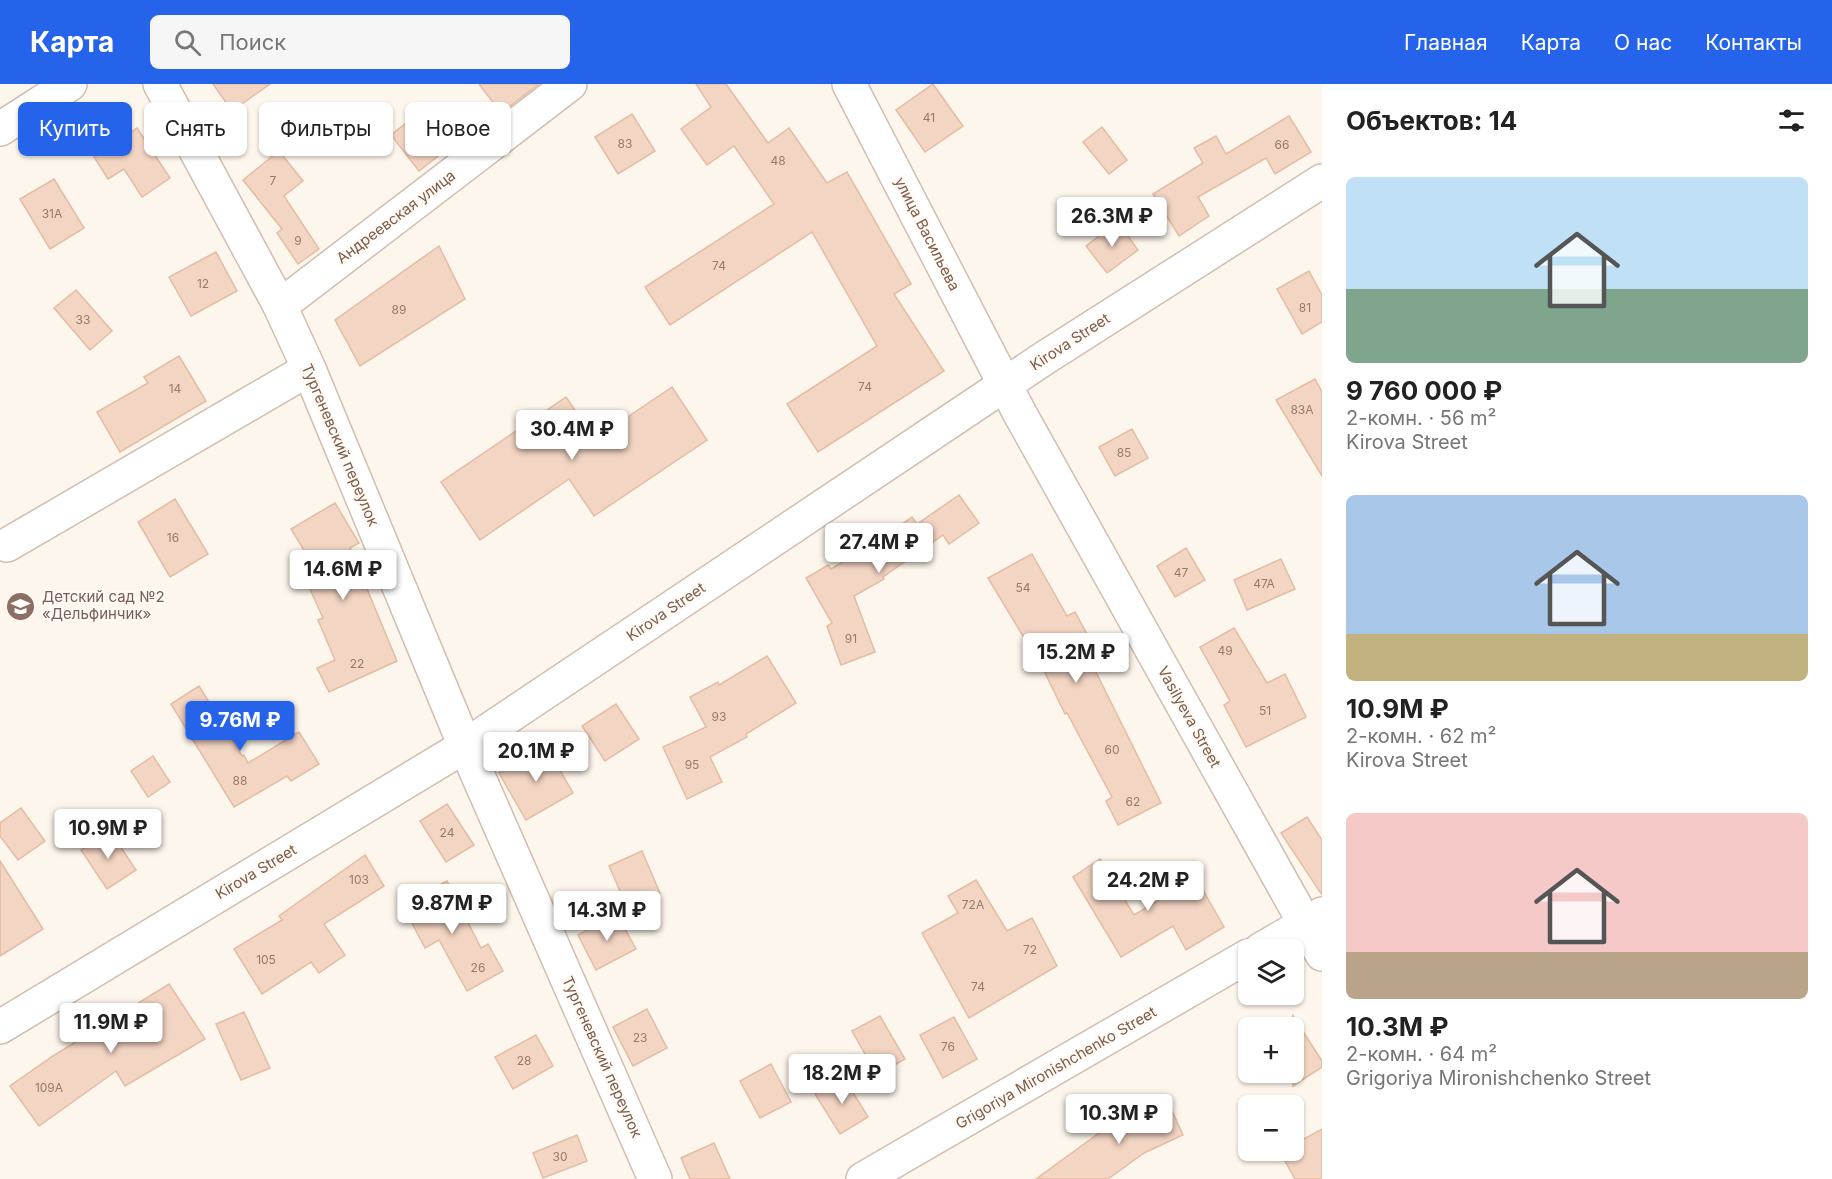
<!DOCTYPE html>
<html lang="ru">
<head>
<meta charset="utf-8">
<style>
  :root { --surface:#fff; --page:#f6f6f6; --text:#222; --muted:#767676; --accent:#2563eb }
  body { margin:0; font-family:Inter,sans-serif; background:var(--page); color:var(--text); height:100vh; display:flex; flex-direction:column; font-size:22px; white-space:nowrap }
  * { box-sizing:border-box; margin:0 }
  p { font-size:20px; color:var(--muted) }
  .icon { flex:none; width:33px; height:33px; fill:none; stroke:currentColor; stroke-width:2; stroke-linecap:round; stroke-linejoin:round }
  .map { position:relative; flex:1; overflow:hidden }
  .drawer { display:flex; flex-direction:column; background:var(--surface); width:510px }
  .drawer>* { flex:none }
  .guide { position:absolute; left:18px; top:18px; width:570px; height:54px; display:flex; gap:12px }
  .tools { position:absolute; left:1238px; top:855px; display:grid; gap:12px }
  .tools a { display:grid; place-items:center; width:66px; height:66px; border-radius:9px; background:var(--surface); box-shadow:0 2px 4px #0004; font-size:30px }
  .price { position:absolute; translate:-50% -51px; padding:0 14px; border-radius:6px; background:#fff; color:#222; font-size:20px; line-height:39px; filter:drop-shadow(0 2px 3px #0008) }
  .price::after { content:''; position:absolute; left:50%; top:36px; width:18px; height:14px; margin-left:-9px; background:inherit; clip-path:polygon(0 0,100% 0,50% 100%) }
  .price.current { background:var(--accent); color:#fff }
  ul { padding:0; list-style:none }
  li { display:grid; align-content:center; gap:12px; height:318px; padding:0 24px }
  li span { display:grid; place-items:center; height:186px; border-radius:9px; color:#555 }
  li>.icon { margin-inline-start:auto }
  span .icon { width:108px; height:108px; fill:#fffc; stroke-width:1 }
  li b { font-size:26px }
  h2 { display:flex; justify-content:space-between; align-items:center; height:72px; padding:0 24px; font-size:26px }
  .pill { padding:0 21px; border-radius:9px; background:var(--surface); box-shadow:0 2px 4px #0004; font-size:21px; line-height:54px }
  .pill.current { background:var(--accent); color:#fff }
  header { display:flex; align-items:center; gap:36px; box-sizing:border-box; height:84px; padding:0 30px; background:var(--accent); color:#fff }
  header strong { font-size:28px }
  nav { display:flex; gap:33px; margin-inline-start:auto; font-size:21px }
  .search { width:420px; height:54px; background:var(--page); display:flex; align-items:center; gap:15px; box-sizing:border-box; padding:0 21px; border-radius:9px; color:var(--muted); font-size:22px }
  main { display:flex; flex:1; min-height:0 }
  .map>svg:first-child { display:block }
  .building { fill:#f3d5c3; stroke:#e6bba3; stroke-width:1.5 }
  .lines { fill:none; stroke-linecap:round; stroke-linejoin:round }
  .minor-casing { stroke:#d1beb0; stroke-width:36 }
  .minor { stroke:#fff; stroke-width:33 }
  .labels { text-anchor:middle; stroke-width:5; stroke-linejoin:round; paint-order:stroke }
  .number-label { font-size:12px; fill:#987a6a }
  .street-label { font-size:15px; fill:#7a5c4d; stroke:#fffaf3 }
  .education-label { font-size:15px; fill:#785e54; stroke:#fffaf3; text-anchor:start }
</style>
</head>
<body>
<header>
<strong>Карта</strong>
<div class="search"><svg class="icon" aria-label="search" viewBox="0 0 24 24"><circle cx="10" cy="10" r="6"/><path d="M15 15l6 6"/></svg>Поиск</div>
<nav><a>Главная</a><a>Карта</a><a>О нас</a><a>Контакты</a></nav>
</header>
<main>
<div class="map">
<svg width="1322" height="1095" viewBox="0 0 1322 1095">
  <rect width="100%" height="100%" fill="#fdf6ec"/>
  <g class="building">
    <polygon points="213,0 270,0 232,27"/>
    <polygon points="479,0 539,0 501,29"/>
    <polygon points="696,0 726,0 768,59 789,44 827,99 847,88 911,200 894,210 944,287 818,368 787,320 877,262 812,148 670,241 645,203 774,120 734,62 707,81 681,45 711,23"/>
    <polygon points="933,0 963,42 925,68 896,26"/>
    <polygon points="428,22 443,41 434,48 447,65 419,87 391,51"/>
    <polygon points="632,30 655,67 618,90 595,53"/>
    <polygon points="1289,32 1311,68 1275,90 1266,74 1198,113 1209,132 1179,152 1153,110 1203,79 1194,64 1216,52 1226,70"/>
    <polygon points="1102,43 1127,76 1109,90 1083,58"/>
    <polygon points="137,44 170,94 142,113 124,85 108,95 94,73"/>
    <polygon points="279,67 303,97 284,112 319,165 298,180 277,149 282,145 243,96"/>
    <polygon points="54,95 84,144 50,165 20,115"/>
    <polygon points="1118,138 1138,166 1107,189 1086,162"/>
    <polygon points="439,162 465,215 360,282 335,236"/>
    <polygon points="216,168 237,207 191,232 169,193"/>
    <polygon points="1309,187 1322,211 1322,238 1302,250 1277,205"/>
    <polygon points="76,206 112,247 90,266 54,224"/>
    <polygon points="179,272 206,317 120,368 97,328 148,299 144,293"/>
    <polygon points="1315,295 1322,308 1322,392 1276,316"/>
    <polygon points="672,303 707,356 594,432 569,395 480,456 441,398 566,313 595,355"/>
    <polygon points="1132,345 1148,374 1115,392 1099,363"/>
    <polygon points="959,411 979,439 949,460 943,451 883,493 884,495 854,512 875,568 841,581 827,542 832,539 806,494 828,481 831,485 877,458 912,433 917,440"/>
    <polygon points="175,415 208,470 170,493 138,438"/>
    <polygon points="335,419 359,459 350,464 397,577 329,608 317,584 335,576 318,536 323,534 309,503 323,497 291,445"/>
    <polygon points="1186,464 1205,496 1175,513 1157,482"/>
    <polygon points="1032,470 1067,532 1075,528 1093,561 1085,566 1161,719 1118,741 1106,717 1112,713 1067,629 1065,630 1044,587 988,494"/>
    <polygon points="1281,475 1295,505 1247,526 1234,496"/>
    <polygon points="1234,544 1267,599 1285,590 1306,633 1246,663 1224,621 1230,617 1200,563"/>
    <polygon points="767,572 796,619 746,650 747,653 710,673 722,698 687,715 663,663 706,643 690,613 718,598 719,601"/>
    <polygon points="199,602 242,672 244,671 248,679 299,648 319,680 291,697 287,692 234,723 171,620"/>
    <polygon points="616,620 639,655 605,677 582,642"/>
    <polygon points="546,662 573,709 526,736 499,689"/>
    <polygon points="153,672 170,698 148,713 131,687"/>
    <polygon points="447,720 474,761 446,778 420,737"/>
    <polygon points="21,724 45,757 18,776 0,752 0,739"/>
    <polygon points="1307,733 1322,756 1322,811 1281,749"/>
    <polygon points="110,747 136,786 107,805 81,766"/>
    <polygon points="642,767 660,809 627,823 609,782"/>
    <polygon points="365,771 384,802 324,840 345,871 319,889 311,878 262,910 234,865 282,836 279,832"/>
    <polygon points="1100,775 1134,831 1196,794 1224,843 1186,866 1173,842 1121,873 1073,793"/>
    <polygon points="0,777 43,845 0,872"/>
    <polygon points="976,796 1007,847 1032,834 1057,882 969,934 922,849 958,829 948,812"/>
    <polygon points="447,797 481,864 488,860 503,887 467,907 439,856 425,864 402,820"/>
    <polygon points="617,830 636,865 596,886 578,851"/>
    <polygon points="169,900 205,955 125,1002 116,987 39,1042 10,1002 53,972"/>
    <polygon points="647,925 667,964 633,982 613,943"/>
    <polygon points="244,928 270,984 241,996 216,940"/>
    <polygon points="880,932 905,975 877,991 852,947"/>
    <polygon points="1293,932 1322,977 1322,983 1293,1002"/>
    <polygon points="954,933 977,975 943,994 920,951"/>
    <polygon points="536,951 553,982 513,1005 495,973"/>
    <polygon points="771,980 791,1018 760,1034 740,997"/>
    <polygon points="843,992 868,1033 840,1050 815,1010"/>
    <polygon points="1167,1016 1183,1051 1144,1069 1108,1095 1036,1095 1113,1039"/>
    <polygon points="1322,1045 1322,1095 1295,1095 1280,1068 1293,1066 1293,1061"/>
    <polygon points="577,1051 587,1077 543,1094 533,1069"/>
    <polygon points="714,1059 730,1095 690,1095 681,1074"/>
  </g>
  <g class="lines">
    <defs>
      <g id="minor">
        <polyline points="160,0 280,222 309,285 465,662 655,1095"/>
        <polyline points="849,0 1019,328 1322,870"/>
        <polyline points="0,45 70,0"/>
        <polyline points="280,222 570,0"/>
        <polyline points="7,461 309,285"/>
        <polyline points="1260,866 1322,830"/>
        <polyline points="0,943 465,662 1043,275 1322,97"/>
        <polyline points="863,1095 1248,872"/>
      </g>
    </defs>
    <use href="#minor" class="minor-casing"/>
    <use href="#minor" class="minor"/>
  </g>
  <defs>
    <symbol id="school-disc" viewBox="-11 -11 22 22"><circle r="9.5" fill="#8d6e63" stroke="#fffaf3"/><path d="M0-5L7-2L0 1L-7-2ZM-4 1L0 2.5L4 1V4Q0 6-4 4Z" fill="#fff"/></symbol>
  </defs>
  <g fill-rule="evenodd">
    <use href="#school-disc" x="4" y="506" width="33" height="33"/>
  </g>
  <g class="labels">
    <g class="number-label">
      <text x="929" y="38">41</text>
      <text x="625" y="64">83</text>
      <text x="1282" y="65">66</text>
      <text x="778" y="81">48</text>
      <text x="273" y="101">7</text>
      <text x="52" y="134">31А</text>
      <text x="298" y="161">9</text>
      <text x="719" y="186">74</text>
      <text x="203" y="204">12</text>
      <text x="1305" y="228">81</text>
      <text x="399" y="230">89</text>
      <text x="83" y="240">33</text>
      <text x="865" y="307">74</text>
      <text x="175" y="309">14</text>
      <text x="1302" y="330">83А</text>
      <text x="1124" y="373">85</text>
      <text x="173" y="458">16</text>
      <text x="1181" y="493">47</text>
      <text x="1264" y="504">47А</text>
      <text x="1023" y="508">54</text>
      <text x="851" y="559">91</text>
      <text x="1225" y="571">49</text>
      <text x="357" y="584">22</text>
      <text x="1265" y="631">51</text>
      <text x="719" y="637">93</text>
      <text x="1112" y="670">60</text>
      <text x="692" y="685">95</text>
      <text x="240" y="701">88</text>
      <text x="1133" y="722">62</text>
      <text x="447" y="753">24</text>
      <text x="359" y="800">103</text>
      <text x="973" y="825">72А</text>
      <text x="1030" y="870">72</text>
      <text x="266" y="880">105</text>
      <text x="478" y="888">26</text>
      <text x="978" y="907">74</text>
      <text x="640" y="958">23</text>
      <text x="948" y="967">76</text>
      <text x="524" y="981">28</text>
      <text x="49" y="1008">109А</text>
      <text x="560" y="1077">30</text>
    </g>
    <g class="street-label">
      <text transform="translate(396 133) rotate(-37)" y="5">Андреевская улица</text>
      <text transform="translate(927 150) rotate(63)" y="5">улица Васильева</text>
      <text transform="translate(1070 258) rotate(-33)" y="5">Kirova Street</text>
      <text transform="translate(340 361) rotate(67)" y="5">Тургеневский переулок</text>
      <text transform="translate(666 528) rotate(-34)" y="5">Kirova Street</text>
      <text transform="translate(1189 633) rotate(61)" y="5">Vasilyeva Street</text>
      <text transform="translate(256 788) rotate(-31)" y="5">Kirova Street</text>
      <text transform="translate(602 973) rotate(66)" y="5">Тургеневский переулок</text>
      <text transform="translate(1056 984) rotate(-30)" y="5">Grigoriya Mironishchenko Street</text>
    </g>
    <g class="education-label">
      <text x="42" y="518">Детский сад №2<tspan x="42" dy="17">«Дельфинчик»</tspan></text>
    </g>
  </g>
</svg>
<div class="tools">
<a><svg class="icon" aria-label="layers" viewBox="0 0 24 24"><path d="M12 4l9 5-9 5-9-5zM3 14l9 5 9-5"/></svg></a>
<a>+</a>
<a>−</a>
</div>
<b class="price" style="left:1112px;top:164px">26.3M ₽</b>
<b class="price" style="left:572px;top:377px">30.4M ₽</b>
<b class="price" style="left:879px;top:490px">27.4M ₽</b>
<b class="price" style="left:343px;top:517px">14.6M ₽</b>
<b class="price" style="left:1076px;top:600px">15.2M ₽</b>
<b class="price current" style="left:240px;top:668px">9.76M ₽</b>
<b class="price" style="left:536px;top:699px">20.1M ₽</b>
<b class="price" style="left:108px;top:776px">10.9M ₽</b>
<b class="price" style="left:1148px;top:828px">24.2M ₽</b>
<b class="price" style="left:452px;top:851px">9.87M ₽</b>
<b class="price" style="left:607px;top:858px">14.3M ₽</b>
<b class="price" style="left:111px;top:970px">11.9M ₽</b>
<b class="price" style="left:842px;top:1021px">18.2M ₽</b>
<b class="price" style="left:1119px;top:1061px">10.3M ₽</b>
<div class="guide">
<a class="pill current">Купить</a>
<a class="pill">Снять</a>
<a class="pill">Фильтры</a>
<a class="pill">Новое</a>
</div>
</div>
<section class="drawer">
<h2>Объектов: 14<svg class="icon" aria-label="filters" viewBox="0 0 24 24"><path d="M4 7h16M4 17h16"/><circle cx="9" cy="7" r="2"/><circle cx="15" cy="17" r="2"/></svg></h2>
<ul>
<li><span style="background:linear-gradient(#bfe0f5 60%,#7fa58c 0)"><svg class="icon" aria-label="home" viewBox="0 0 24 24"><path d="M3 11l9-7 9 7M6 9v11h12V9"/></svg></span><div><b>9 760 000 ₽</b><p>2-комн. · 56 m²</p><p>Kirova Street</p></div></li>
<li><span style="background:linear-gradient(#a9c7e8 75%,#c2b280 0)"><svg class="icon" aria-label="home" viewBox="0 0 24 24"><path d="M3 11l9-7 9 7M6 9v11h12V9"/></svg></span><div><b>10.9M ₽</b><p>2-комн. · 62 m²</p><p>Kirova Street</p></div></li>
<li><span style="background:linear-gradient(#f6c9c9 75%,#b9a48a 0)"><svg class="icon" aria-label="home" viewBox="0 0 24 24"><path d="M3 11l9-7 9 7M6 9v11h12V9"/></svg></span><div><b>10.3M ₽</b><p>2-комн. · 64 m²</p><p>Grigoriya Mironishchenko Street</p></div></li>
</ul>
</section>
</main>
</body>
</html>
